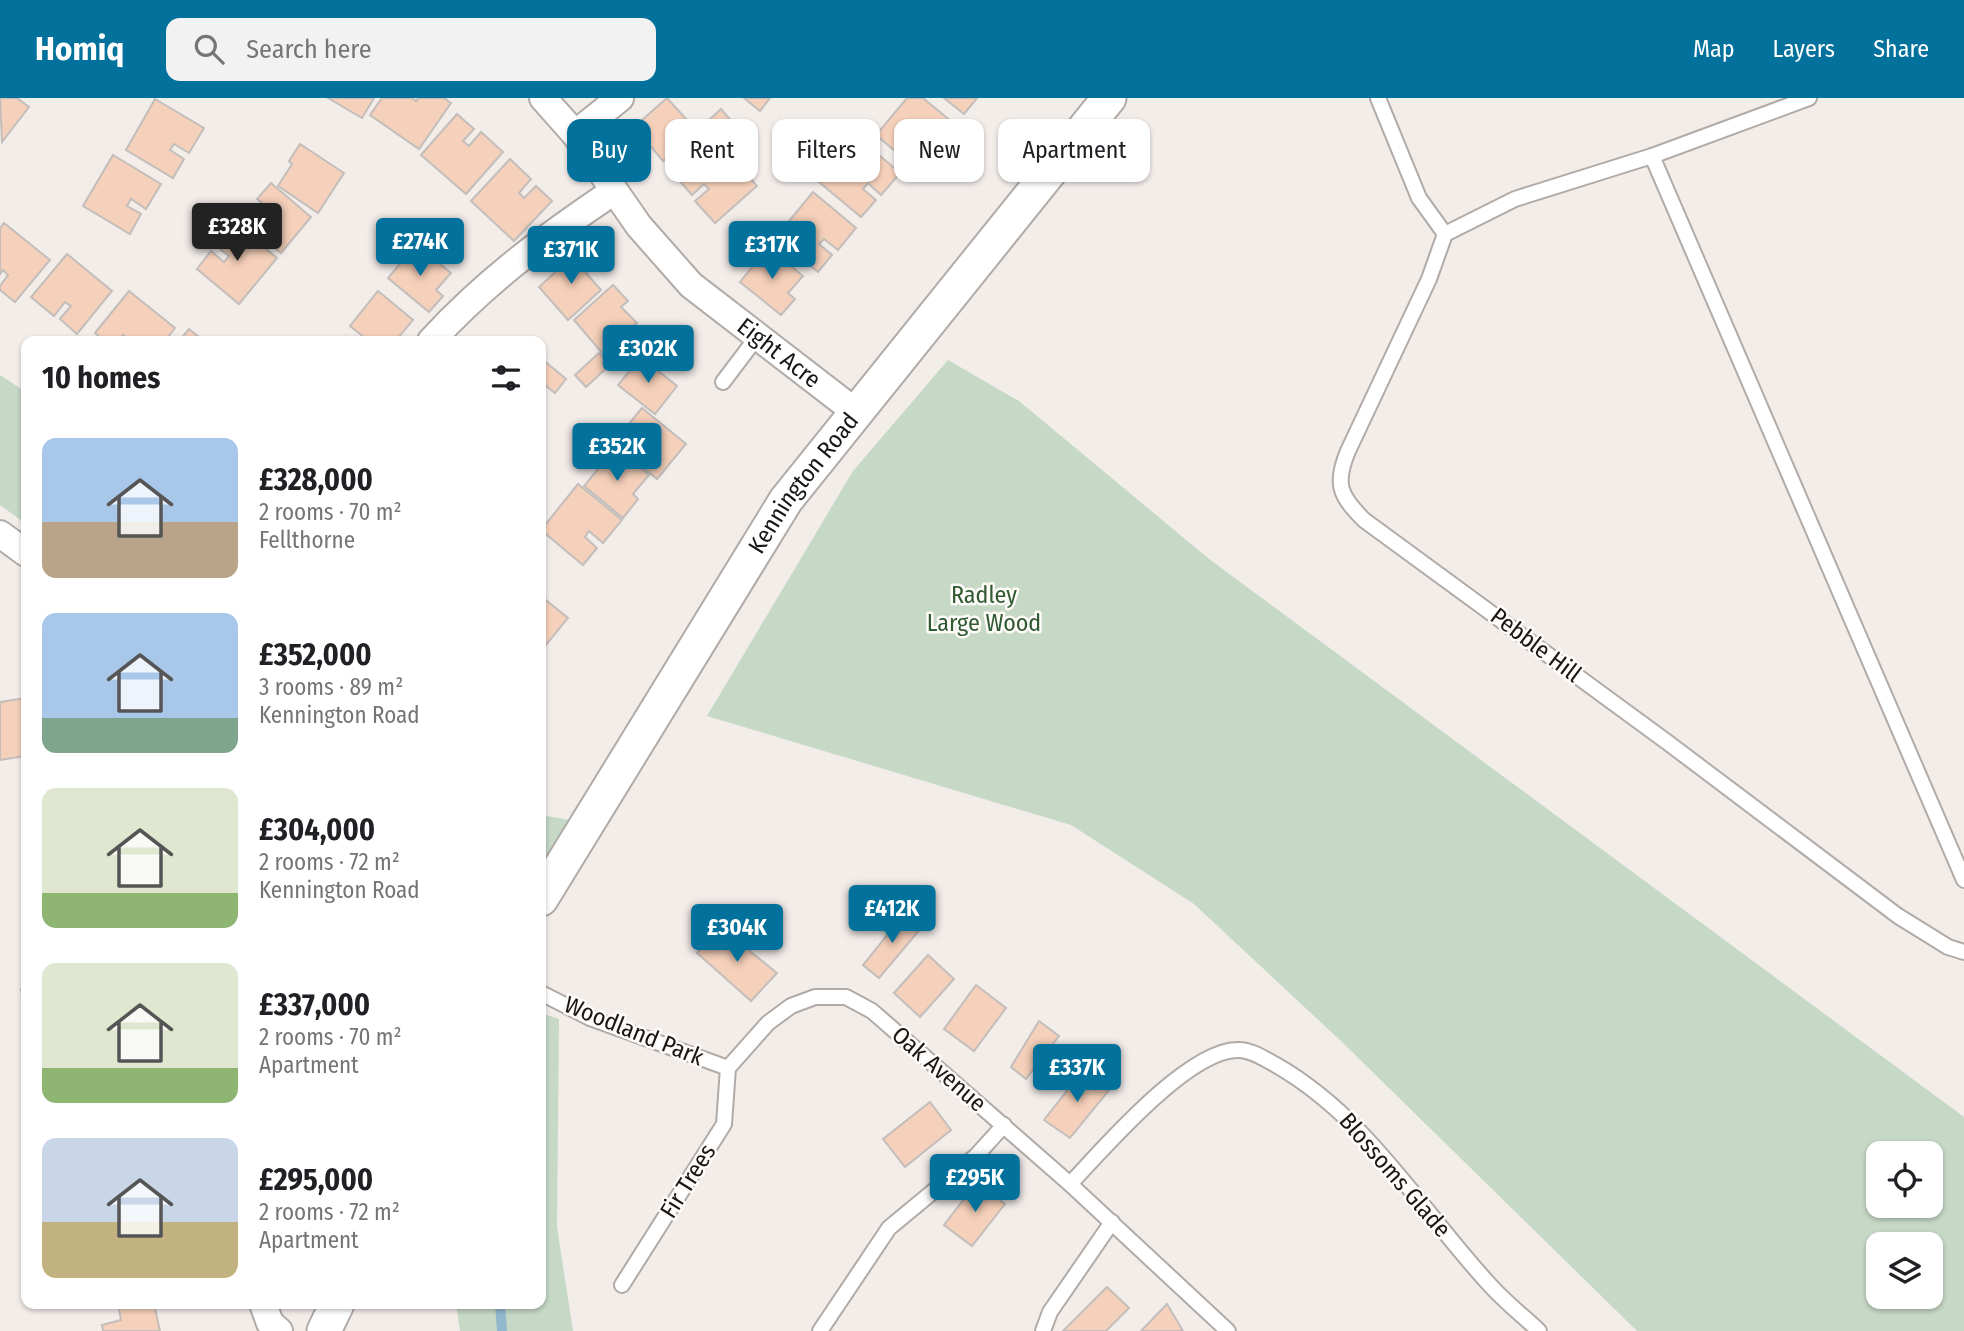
<!DOCTYPE html>
<html lang="en">
<head>
<meta charset="utf-8">
<style>
  :root { --surface:#fff; --page:#f2f2f2; --text:#202124; --muted:#757577; --accent:#02719c }
  body { margin:0; font-family:"Fira Sans Condensed",sans-serif; background:var(--page); color:var(--text); height:100vh; display:flex; flex-direction:column; font-size:26px; white-space:nowrap }
  * { box-sizing:border-box; margin:0 }
  p { font-size:23px; color:var(--muted) }
  .icon { flex:none; width:38px; height:38px; fill:none; stroke:currentColor; stroke-width:2; stroke-linecap:round; stroke-linejoin:round }
  .map { position:relative; flex:1; overflow:hidden }
  .sheet { position:absolute; left:21px; top:238px; width:525px; height:973px; display:flex; flex-direction:column; background:var(--surface); border-radius:14px; box-shadow:0 2px 5px #0004 }
  .sheet>* { flex:none }
  .hud { position:absolute; left:567px; top:21px; width:665px; height:63px; display:flex; gap:14px }
  .fabs { position:absolute; left:1866px; top:1043px; display:grid; gap:14px }
  .fabs a { display:grid; place-items:center; width:77px; height:77px; border-radius:14px; background:var(--surface); box-shadow:0 2px 5px #0004; font-size:35px }
  .price { position:absolute; translate:-50% -60px; padding:0 16px; border-radius:7px; background:var(--accent); color:#fff; font-size:23px; line-height:46px; filter:drop-shadow(0 2px 4px #0008) }
  .price::after { content:''; position:absolute; left:50%; top:42px; width:21px; height:16px; margin-left:-10px; background:inherit; clip-path:polygon(0 0,100% 0,50% 100%) }
  .price.on { background:#222; color:#fff }
  ul { padding:0; list-style:none }
  li { display:flex; align-items:center; gap:21px; height:175px; padding:0 21px }
  li span { display:grid; place-items:center; flex:none; width:196px; height:140px; border-radius:14px; color:#555 }
  li>.icon { margin-inline-start:auto }
  span .icon { width:84px; height:84px; fill:#fffc; stroke-width:1 }
  li b { font-size:30px }
  h2 { display:flex; justify-content:space-between; align-items:center; height:84px; padding:0 21px; font-size:30px }
  .pill { padding:0 24px; border-radius:14px; background:var(--surface); box-shadow:0 2px 5px #0004; font-size:24px; line-height:63px }
  .pill.on { background:var(--accent); color:#fff }
  header { display:flex; align-items:center; gap:42px; box-sizing:border-box; height:98px; padding:0 35px; background:var(--accent); color:#fff }
  header strong { font-size:33px }
  nav { display:flex; gap:38px; margin-inline-start:auto; font-size:24px }
  .search { width:490px; height:63px; background:var(--page); display:flex; align-items:center; gap:18px; box-sizing:border-box; padding:0 24px; border-radius:14px; color:var(--muted); font-size:26px }
  .map>svg:first-child { display:block }
  .green { fill:#c6d8c6; fill-rule:evenodd }
  .lines { fill:none; stroke-linecap:round; stroke-linejoin:round }
  .stream { stroke:#92b8cd; stroke-width:10 }
  .building { fill:#f5d0ba; stroke:#c3bebb; stroke-width:2 }
  .service-casing { stroke:#b1aba8; stroke-width:18 }
  .minor-casing { stroke:#b1aba8; stroke-width:30 }
  .tertiary-casing { stroke:#b1aba8; stroke-width:37 }
  .service { stroke:#fff; stroke-width:14 }
  .minor { stroke:#fff; stroke-width:26 }
  .tertiary { stroke:#fff; stroke-width:33 }
  .labels { text-anchor:middle; stroke-width:5; stroke-linejoin:round; paint-order:stroke }
  .street-label { font-size:24px; fill:#191716; stroke:#fffbf9 }
  .park-label { font-size:24px; fill:#2f5a32; stroke:#fffbf9 }
</style>
</head>
<body>
<header>
<strong>Homiq</strong>
<div class="search"><svg class="icon" aria-label="search" viewBox="0 0 24 24"><circle cx="10" cy="10" r="6"/><path d="M15 15l6 6"/></svg>Search here</div>
<nav><a>Map</a><a>Layers</a><a>Share</a></nav>
</header>
<div class="map">
<svg width="1964" height="1233" viewBox="0 0 1964 1233">
  <rect width="100%" height="100%" fill="#f3edea"/>
  <g class="green">
    <path d="M948,262L1019,303L1209,461L1964,1019V1233H1637L1343,945L1194,806L1071,727L707,618L853,373ZM1930,1055V1108H1878V1055ZM1930,1146V1199H1878V1146Z"/>
    <polygon points="0,277 26,294 26,426 0,407"/>
    <polygon points="541,717 570,722 541,768"/>
    <polygon points="541,915 559,921 557,1129 573,1233 460,1233 456,1206 541,1206"/>
  </g>
  <g class="lines">
    <polyline class="stream" points="500,1206 502,1233"/>
  </g>
  <g class="building">
    <polygon points="0,0 17,0 29,9 2,44"/>
    <polygon points="328,0 374,0 362,20"/>
    <polygon points="382,0 412,0 416,3 418,0 444,0 451,5 419,51 370,17"/>
    <polygon points="667,0 697,33 663,63 648,45 642,51 627,35"/>
    <polygon points="744,0 770,0 760,13"/>
    <polygon points="907,0 923,0 957,28 938,50 924,38 920,44 933,55 918,72 876,37"/>
    <polygon points="944,0 977,0 964,16"/>
    <polygon points="155,1 204,30 189,55 174,46 170,52 184,61 173,80 126,52"/>
    <polygon points="721,11 732,24 708,46 697,33"/>
    <polygon points="457,16 474,31 463,43 469,48 481,34 503,54 466,96 421,57"/>
    <polygon points="857,38 900,75 881,97 868,85 863,91 876,102 861,119 819,84"/>
    <polygon points="718,44 757,88 715,125 695,103 709,91 704,86 692,97 677,80"/>
    <polygon points="300,46 344,75 318,115 278,88 292,66 289,63"/>
    <polygon points="113,57 161,86 146,111 131,101 127,108 141,116 130,136 83,108"/>
    <polygon points="510,61 531,81 519,95 524,100 536,88 552,103 514,143 471,103"/>
    <polygon points="271,85 311,119 281,155 244,124 261,104 257,101"/>
    <polygon points="813,94 856,130 838,152 824,141 819,146 832,157 818,174 776,139"/>
    <polygon points="234,124 277,160 239,206 197,171 211,153 224,164 229,158 215,147"/>
    <polygon points="4,125 50,162 15,204 0,192 0,188 8,177 3,172 0,176 0,130"/>
    <polygon points="416,146 451,175 436,192 443,198 429,214 388,180"/>
    <polygon points="768,149 803,178 788,195 795,201 781,217 740,184"/>
    <polygon points="578,153 593,169 586,175 601,192 568,222 539,189"/>
    <polygon points="67,156 112,193 77,236 60,221 71,208 65,204 54,218 31,199"/>
    <polygon points="613,187 628,203 621,209 637,225 603,256 574,222"/>
    <polygon points="129,193 175,230 165,243 127,243 128,241 123,237 118,243 104,243 95,235"/>
    <polygon points="378,193 413,222 398,240 402,243 369,243 350,228"/>
    <polygon points="189,231 204,243 179,243"/>
    <polygon points="599,255 610,267 586,289 575,277"/>
    <polygon points="641,259 677,288 655,316 618,287"/>
    <polygon points="542,261 566,281 555,295 541,284"/>
    <polygon points="642,310 686,346 657,381 613,345"/>
    <polygon points="615,350 649,377 633,396 638,401 623,420 584,388"/>
    <polygon points="578,386 622,422 603,445 589,433 585,439 597,450 583,467 541,432"/>
    <polygon points="541,498 568,520 541,553"/>
    <polygon points="26,600 26,658 0,662 0,604"/>
    <polygon points="905,815 922,829 879,880 863,867"/>
    <polygon points="720,829 777,875 751,903 697,855"/>
    <polygon points="928,857 954,881 920,919 894,895"/>
    <polygon points="976,887 1006,910 974,953 944,931"/>
    <polygon points="26,890 26,911 25,911 21,891"/>
    <polygon points="1039,923 1059,938 1026,981 1011,969"/>
    <polygon points="1084,971 1110,991 1070,1040 1044,1022"/>
    <polygon points="930,1004 951,1032 905,1069 883,1041"/>
    <polygon points="977,1084 1005,1106 972,1148 944,1127"/>
    <polygon points="1107,1189 1129,1210 1106,1233 1063,1233"/>
    <polygon points="118,1206 154,1206 160,1233 103,1233 102,1227 121,1222"/>
    <polygon points="1167,1206 1183,1233 1141,1233"/>
  </g>
  <g class="lines">
    <defs>
      <g id="service">
        <polyline points="1378,0 1419,100 1445,136"/>
        <path d="M1809,0L1652,58L1515,101L1445,136L1429,181L1348,353C1334,386 1340,398 1364,422L1667,644L1898,818L1948,849L1964,854"/>
        <polyline points="1652,58 1964,782"/>
        <polyline points="723,284 757,239"/>
        <polyline points="541,895 590,920 728,970"/>
        <polyline points="728,970 768,925 791,908 815,899 846,899 872,913 1070,1086 1228,1233"/>
        <path d="M1070,1086C1104,1050 1187,953 1237,952C1250,951 1265,961 1276,967C1367,1019 1420,1111 1489,1186C1504,1203 1523,1218 1539,1233"/>
        <polyline points="622,1187 724,1026 728,970"/>
        <polyline points="820,1233 889,1130 976,1058 1004,1027"/>
        <polyline points="1043,1233 1050,1214 1112,1124"/>
      </g>
      <g id="minor">
        <path id="s1" d="M543,0L575,36L639,128L691,187L857,315"/>
        <polyline points="575,36 620,0"/>
        <path d="M431,243C487,182 546,139 614,93"/>
        <polyline points="0,436 26,455"/>
        <polyline points="263,1206 270,1225 279,1233"/>
      </g>
      <g id="tertiary">
        <path id="s2" d="M541,801L786,402L1109,0"/>
        <polyline points="324,1233 337,1206"/>
      </g>
    </defs>
    <use href="#service" class="service-casing"/>
    <use href="#minor" class="minor-casing"/>
    <use href="#tertiary" class="tertiary-casing"/>
    <use href="#service" class="service"/>
    <use href="#minor" class="minor"/>
    <use href="#tertiary" class="tertiary"/>
  </g>
  <g class="labels">
    <g class="street-label">
      <text dy="8" stroke="none"><textPath href="#s1" startOffset="350">Eight Acre</textPath></text>
      <text dy="8" stroke="none"><textPath href="#s2" startOffset="492">Kennington Road</textPath></text>
      <text transform="translate(1536 547) rotate(37)" y="8">Pebble Hill</text>
      <text transform="translate(634 933) rotate(22)" y="8">Woodland Park</text>
      <text transform="translate(939 971) rotate(41)" y="8">Oak Avenue</text>
      <text transform="translate(1395 1077) rotate(49)" y="8">Blossoms Glade</text>
      <text transform="translate(688 1083) rotate(-58)" y="8">Fir Trees</text>
    </g>
    <g class="park-label">
      <text x="984" y="505">Radley<tspan x="984" dy="28">Large Wood</tspan></text>
    </g>
  </g>
</svg>
<div class="fabs">
<a><svg class="icon" aria-label="locate" viewBox="0 0 24 24"><circle cx="12" cy="12" r="6"/><path d="M12 2v4M12 18v4M2 12h4M18 12h4"/></svg></a>
<a><svg class="icon" aria-label="layers" viewBox="0 0 24 24"><path d="M12 4l9 5-9 5-9-5zM3 14l9 5 9-5"/></svg></a>
</div>
<b class="price on" style="left:237px;top:165px">£328K</b>
<b class="price" style="left:420px;top:180px">£274K</b>
<b class="price" style="left:772px;top:183px">£317K</b>
<b class="price" style="left:571px;top:188px">£371K</b>
<b class="price" style="left:648px;top:287px">£302K</b>
<b class="price" style="left:617px;top:385px">£352K</b>
<b class="price" style="left:892px;top:847px">£412K</b>
<b class="price" style="left:737px;top:866px">£304K</b>
<b class="price" style="left:1077px;top:1006px">£337K</b>
<b class="price" style="left:975px;top:1116px">£295K</b>
<div class="hud">
<a class="pill on">Buy</a>
<a class="pill">Rent</a>
<a class="pill">Filters</a>
<a class="pill">New</a>
<a class="pill">Apartment</a>
</div>
<section class="sheet">
<h2>10 homes<svg class="icon" aria-label="filters" viewBox="0 0 24 24"><path d="M4 7h16M4 17h16"/><circle cx="9" cy="7" r="2"/><circle cx="15" cy="17" r="2"/></svg></h2>
<ul>
<li><span style="background:linear-gradient(#a9c7e8 60%,#b9a48a 0)"><svg class="icon" aria-label="home" viewBox="0 0 24 24"><path d="M3 11l9-7 9 7M6 9v11h12V9"/></svg></span><div><b>£328,000</b><p>2 rooms · 70 m²</p><p>Fellthorne</p></div></li>
<li><span style="background:linear-gradient(#a9c7e8 75%,#7fa58c 0)"><svg class="icon" aria-label="home" viewBox="0 0 24 24"><path d="M3 11l9-7 9 7M6 9v11h12V9"/></svg></span><div><b>£352,000</b><p>3 rooms · 89 m²</p><p>Kennington Road</p></div></li>
<li><span style="background:linear-gradient(#dfe7d0 75%,#8fb573 0)"><svg class="icon" aria-label="home" viewBox="0 0 24 24"><path d="M3 11l9-7 9 7M6 9v11h12V9"/></svg></span><div><b>£304,000</b><p>2 rooms · 72 m²</p><p>Kennington Road</p></div></li>
<li><span style="background:linear-gradient(#dfe7d0 75%,#8fb573 0)"><svg class="icon" aria-label="home" viewBox="0 0 24 24"><path d="M3 11l9-7 9 7M6 9v11h12V9"/></svg></span><div><b>£337,000</b><p>2 rooms · 70 m²</p><p>Apartment</p></div></li>
<li><span style="background:linear-gradient(#c9d6e8 60%,#c2b280 0)"><svg class="icon" aria-label="home" viewBox="0 0 24 24"><path d="M3 11l9-7 9 7M6 9v11h12V9"/></svg></span><div><b>£295,000</b><p>2 rooms · 72 m²</p><p>Apartment</p></div></li>
</ul>
</section>
</div>
</body>
</html>
